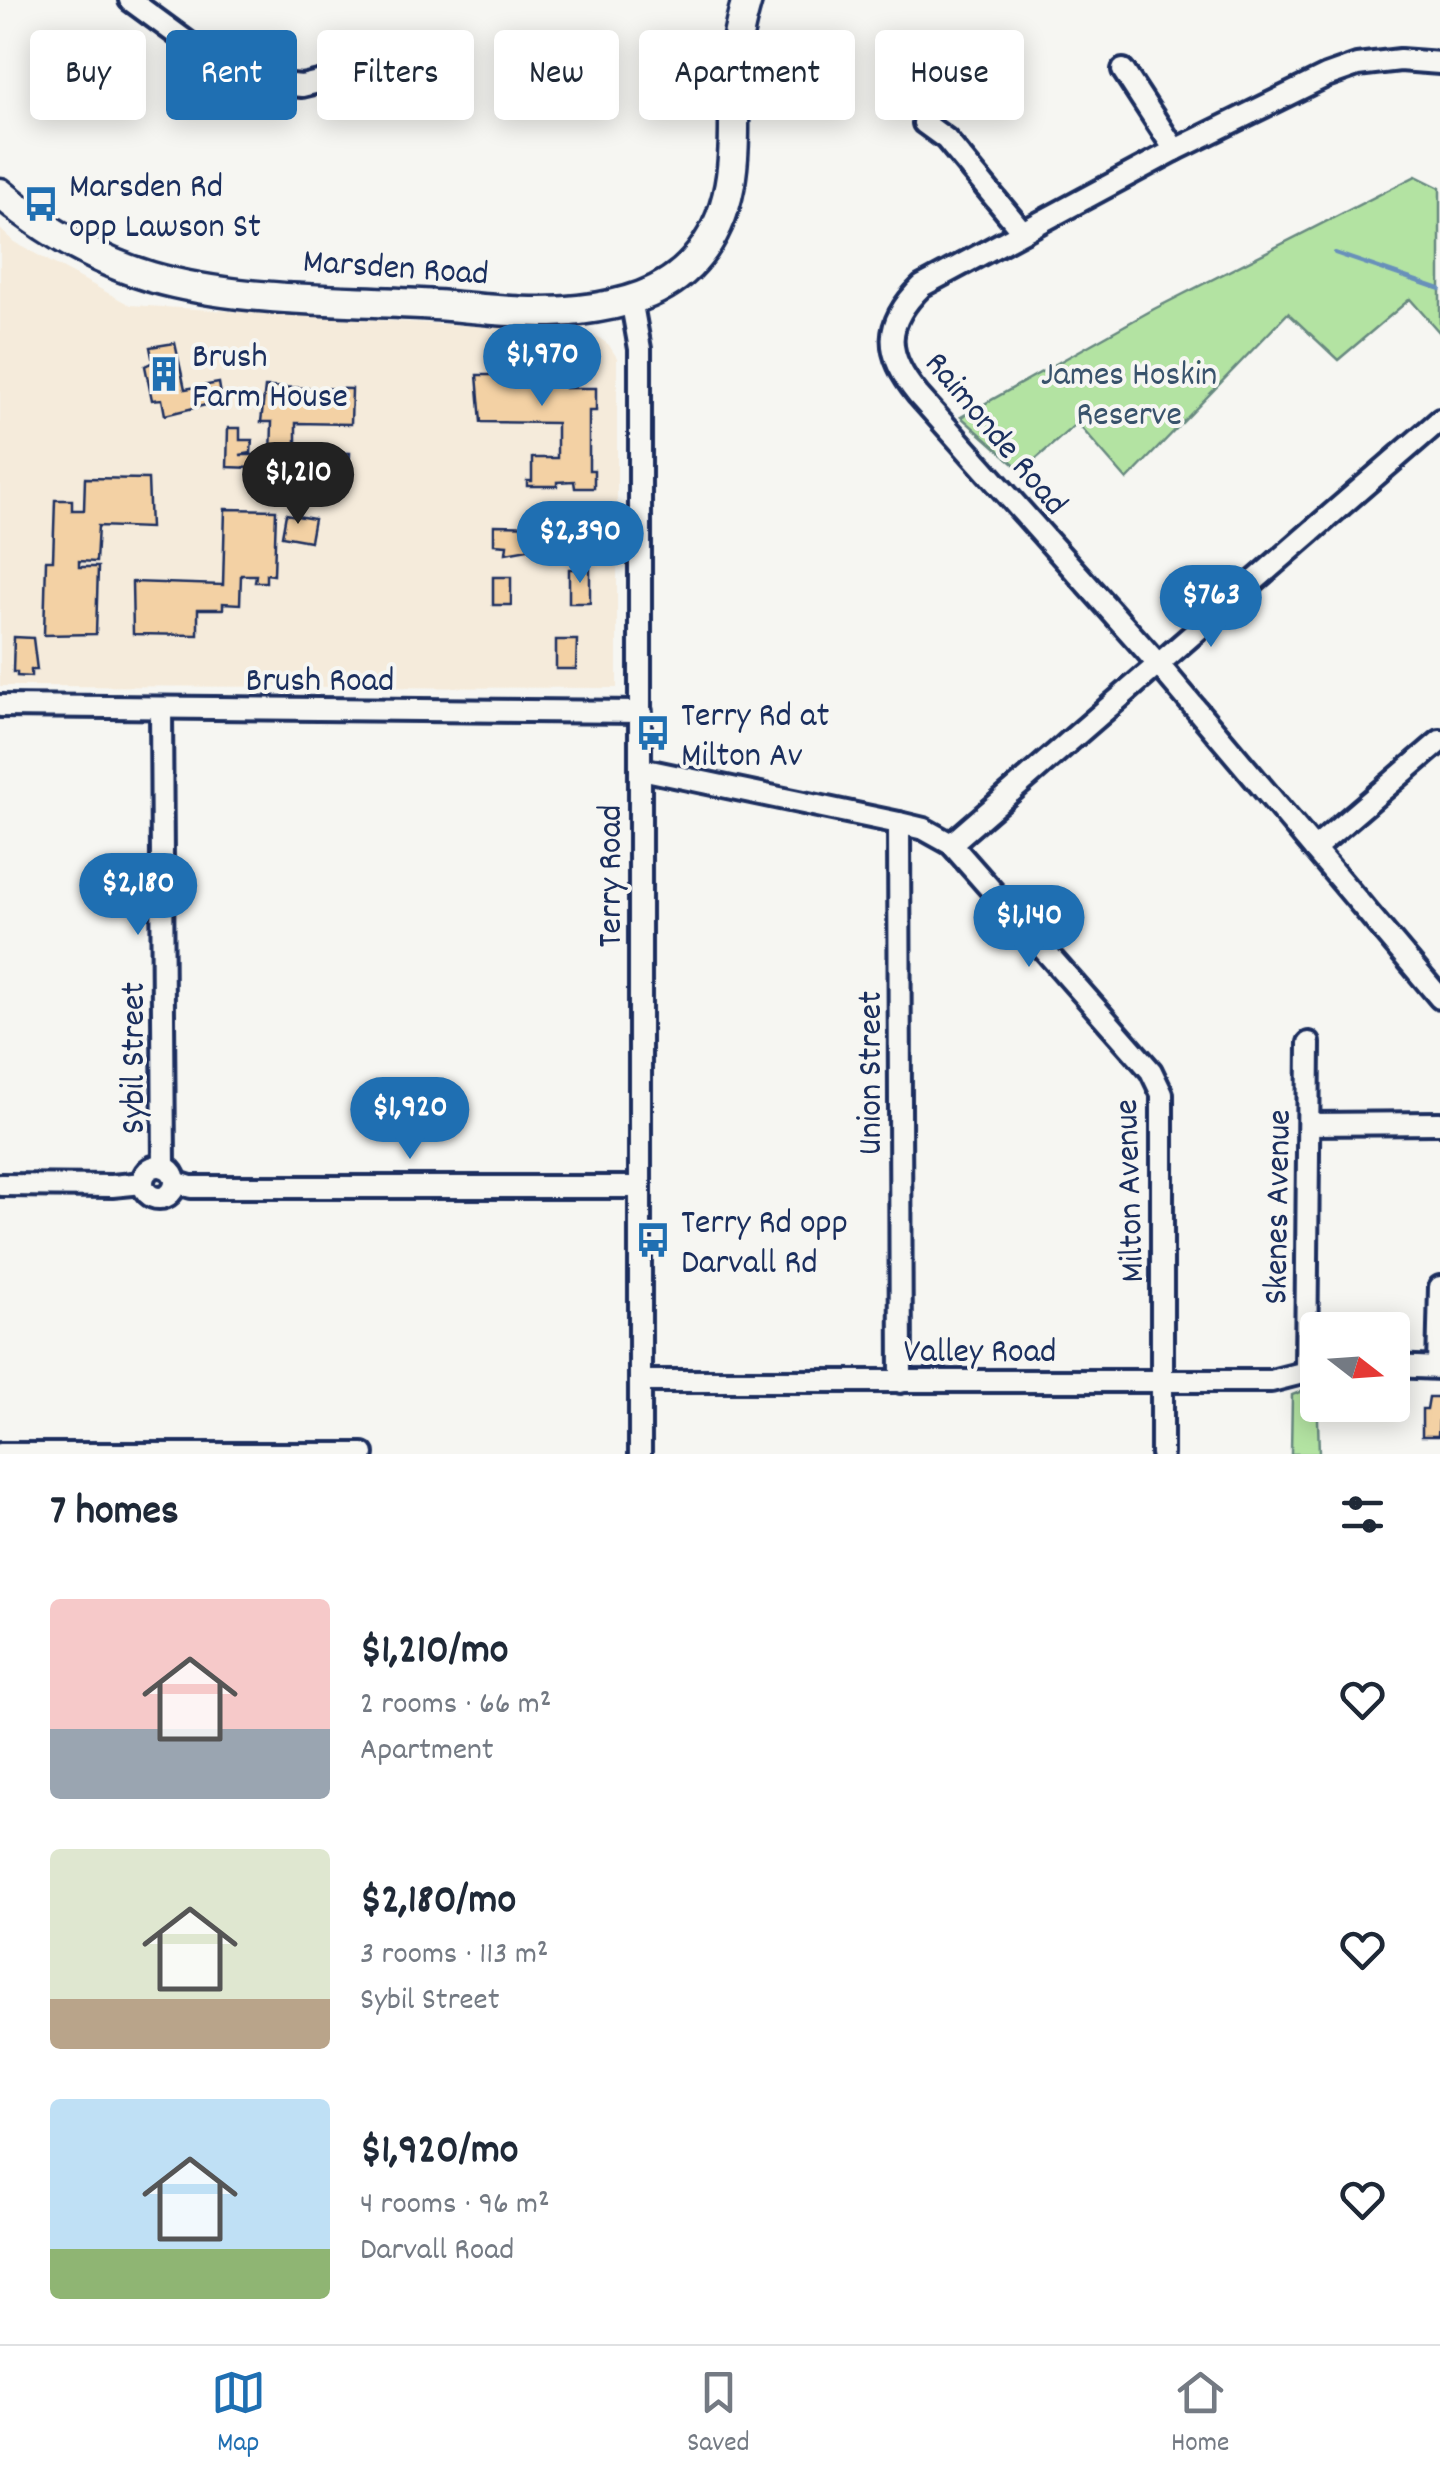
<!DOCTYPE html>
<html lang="en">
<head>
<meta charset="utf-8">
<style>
  :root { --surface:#fff; --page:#f6f6f7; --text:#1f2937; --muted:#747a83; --line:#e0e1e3; --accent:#1f6fb2 }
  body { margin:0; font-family:Dekko,sans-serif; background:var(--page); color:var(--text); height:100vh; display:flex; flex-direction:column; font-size:38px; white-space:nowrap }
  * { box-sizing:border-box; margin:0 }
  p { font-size:32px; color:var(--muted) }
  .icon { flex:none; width:55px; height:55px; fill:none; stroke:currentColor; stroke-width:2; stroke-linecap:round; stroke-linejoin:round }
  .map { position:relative; height:1454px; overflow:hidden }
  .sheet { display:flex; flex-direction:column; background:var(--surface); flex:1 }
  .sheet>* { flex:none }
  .guide { position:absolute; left:30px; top:30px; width:1380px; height:90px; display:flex; gap:20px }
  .needle { width:65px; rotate:107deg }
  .controls { position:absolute; left:1300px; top:1312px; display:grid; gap:20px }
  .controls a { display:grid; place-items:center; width:110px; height:110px; border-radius:10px; background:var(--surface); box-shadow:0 5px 25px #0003; font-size:50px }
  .price { position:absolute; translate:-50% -85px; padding:0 22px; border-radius:35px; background:var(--accent); color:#fff; font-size:32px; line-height:65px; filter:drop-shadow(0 2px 5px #0008) }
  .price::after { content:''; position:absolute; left:50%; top:60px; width:30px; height:22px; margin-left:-15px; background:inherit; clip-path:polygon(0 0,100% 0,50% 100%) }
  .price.current { background:#222; color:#fff }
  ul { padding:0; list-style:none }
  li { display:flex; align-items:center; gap:30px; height:250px; padding:0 50px }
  li span { display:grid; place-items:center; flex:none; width:280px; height:200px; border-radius:10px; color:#555 }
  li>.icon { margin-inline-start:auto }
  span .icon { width:120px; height:120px; fill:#fffc; stroke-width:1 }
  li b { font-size:42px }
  h2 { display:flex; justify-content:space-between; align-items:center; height:120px; padding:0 50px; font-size:42px }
  .pill { padding:0 35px; border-radius:10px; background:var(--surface); box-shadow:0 5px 25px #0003; font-size:35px; line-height:90px }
  .pill.current { background:var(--accent); color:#fff }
  .menu { display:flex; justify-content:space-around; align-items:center; height:140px; border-top:2px solid var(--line); background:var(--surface); font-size:28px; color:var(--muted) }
  .menu a { display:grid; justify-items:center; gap:5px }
  .menu .current { color:var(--accent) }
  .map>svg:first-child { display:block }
  .built { fill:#f5ebdb }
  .green { fill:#b3e3a2; stroke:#678980; stroke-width:2.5 }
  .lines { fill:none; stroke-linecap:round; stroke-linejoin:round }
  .stream { stroke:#6790ba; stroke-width:4 }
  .building { fill:#f3d1a4; stroke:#1b2f5e; stroke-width:2.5 }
  .minor-casing { stroke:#1b2f5e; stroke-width:28 }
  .highway-casing { stroke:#1b2f5e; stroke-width:35 }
  .minor { stroke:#f6f6f2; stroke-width:20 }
  .highway { stroke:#f6f6f2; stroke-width:28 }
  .labels { text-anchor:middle; stroke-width:8; stroke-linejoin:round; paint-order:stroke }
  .poi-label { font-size:35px; fill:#1b2f5e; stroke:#f6f6f2; text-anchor:start }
  .street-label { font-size:35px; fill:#1b2f5e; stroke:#f6f6f2 }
  .park-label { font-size:35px; fill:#39536c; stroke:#f6f6f2 }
</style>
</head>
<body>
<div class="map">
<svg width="1440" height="1454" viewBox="0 0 1440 1454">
  <rect width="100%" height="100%" fill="#f6f6f2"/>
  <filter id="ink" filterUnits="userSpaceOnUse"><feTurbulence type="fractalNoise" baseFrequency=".01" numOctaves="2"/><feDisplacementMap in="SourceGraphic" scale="20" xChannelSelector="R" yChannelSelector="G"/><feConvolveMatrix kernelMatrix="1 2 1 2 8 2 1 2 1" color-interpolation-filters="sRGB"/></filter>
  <g filter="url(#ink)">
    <polygon class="built" points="0,229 14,242 130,305 573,332 598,337 609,345 617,358 617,688 0,686"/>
    <g class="green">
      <polygon points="1416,176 1440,188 1440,333 1410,299 1338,360 1288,313 1127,480 1077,423 1022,471 961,417 1154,309"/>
      <polygon points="1317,1385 1319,1454 1291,1454 1292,1395"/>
    </g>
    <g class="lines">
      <polyline class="stream" points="1335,253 1440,289"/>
    </g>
    <g class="building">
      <polygon points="175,343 185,389 219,383 222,401 165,415 162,399 152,400 145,366 153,362 150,347"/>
      <polygon points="535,344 565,344 565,388 596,388 596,411 589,411 589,470 594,470 594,488 575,488 574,481 557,482 557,486 527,486 527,481 532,481 532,458 557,458 557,423 481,422 477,375 494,375 494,351 535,351"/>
      <polygon points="265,387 352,389 351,424 296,423 296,452 350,453 349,473 295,472 294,495 270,495 272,422 261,422"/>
      <polygon points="228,428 240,428 240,440 252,440 251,453 240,455 254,455 253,468 227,467"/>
      <polygon points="85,478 148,479 150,528 98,526 96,562 79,561 79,567 98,567 96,634 44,635 46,560 53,560 55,500 72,500 72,510 84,510"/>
      <polygon points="225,509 276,510 274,575 266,574 266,582 255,582 256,575 241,575 240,604 223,603 223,609 198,609 198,635 133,634 132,582 223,585"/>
      <polygon points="286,514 314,519 310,541 282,536"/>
      <polygon points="494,525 541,526 541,540 528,540 528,549 506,553 507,545 494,544"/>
      <rect x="569" y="569" width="21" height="34"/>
      <rect x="493" y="577" width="18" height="28"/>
      <polygon points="14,637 33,638 37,670 31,670 31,677 17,676 17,672 13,672"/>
      <polygon points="556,640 577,640 576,669 556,669"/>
      <polygon points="1429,1397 1440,1397 1438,1436 1422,1436 1422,1409 1427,1409"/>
    </g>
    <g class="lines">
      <defs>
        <g id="minor">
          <polyline points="130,0 239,80 302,86 347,75 412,49"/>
          <path d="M1440,63L1400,60L1357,65L1326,76L1175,150L922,286C883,324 884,354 918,395L1158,664L1440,998"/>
          <polyline points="1123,70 1175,150"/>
          <polyline points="924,123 946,139 1022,231"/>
          <polyline points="631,299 640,349 640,1454"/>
          <polyline points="0,706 641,712"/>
          <polyline points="161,709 164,1167"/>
          <polyline points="641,769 899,823 924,829 951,844 1151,1071 1162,1094 1162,1454"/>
          <polyline points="899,823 901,1382"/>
          <polyline points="951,844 1440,420"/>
          <polyline points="1314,849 1440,741"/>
          <polyline points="1309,1124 1440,1123"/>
          <circle cx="159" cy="1182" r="16"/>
          <polyline points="175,1182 191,1187 639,1187"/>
          <polyline points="0,1185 112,1186 143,1183"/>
          <polyline points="1392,1366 1440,1368"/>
          <polyline points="1438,1367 1440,1287"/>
          <polyline points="1306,1371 1309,1043"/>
          <polyline points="641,1381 1271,1381 1318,1369"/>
          <polyline points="0,1454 363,1454"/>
        </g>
        <path id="highway" d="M0,193C45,231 94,260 151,277C237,302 332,299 421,304C473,307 527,316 579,310C622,305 665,294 694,261C742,207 733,140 734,74C734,49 740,24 747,0"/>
      </defs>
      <use href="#minor" class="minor-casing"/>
      <use href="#highway" class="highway-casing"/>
      <use href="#minor" class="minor"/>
      <use href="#highway" class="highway"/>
    </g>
  </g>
  <defs>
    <symbol id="bus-bare" viewBox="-9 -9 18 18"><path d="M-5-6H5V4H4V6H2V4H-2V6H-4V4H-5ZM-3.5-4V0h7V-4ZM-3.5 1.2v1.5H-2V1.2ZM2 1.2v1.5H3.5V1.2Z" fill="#1f6fb2" stroke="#f6f6f2" stroke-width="2.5" paint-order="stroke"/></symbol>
    <symbol id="building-bare" viewBox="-9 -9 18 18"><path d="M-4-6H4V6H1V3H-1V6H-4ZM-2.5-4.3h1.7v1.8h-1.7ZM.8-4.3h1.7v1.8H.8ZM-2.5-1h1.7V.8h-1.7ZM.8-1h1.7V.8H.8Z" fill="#1f6fb2" stroke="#f6f6f2" stroke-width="2.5" paint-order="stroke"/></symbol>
  </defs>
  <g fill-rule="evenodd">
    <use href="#bus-bare" x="16" y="179" width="50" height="50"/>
    <use href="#building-bare" x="139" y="349" width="50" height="50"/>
    <use href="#bus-bare" x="628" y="708" width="50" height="50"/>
    <use href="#bus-bare" x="628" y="1215" width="50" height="50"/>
  </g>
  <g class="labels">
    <g class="poi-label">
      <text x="69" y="196">Marsden Rd<tspan x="69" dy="40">opp Lawson St</tspan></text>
      <text x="192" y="366">Brush<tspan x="192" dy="40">Farm House</tspan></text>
      <text x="681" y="725">Terry Rd at<tspan x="681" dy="40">Milton Av</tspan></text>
      <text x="681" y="1232">Terry Rd opp<tspan x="681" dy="40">Darvall Rd</tspan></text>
    </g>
    <g class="street-label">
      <text transform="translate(396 265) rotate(4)" y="12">Marsden Road</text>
      <text transform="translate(998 432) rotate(50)" y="12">Raimonde Road</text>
      <text x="320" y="690">Brush Road</text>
      <text transform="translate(608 876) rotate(-90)" y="12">Terry Road</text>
      <text transform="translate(131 1058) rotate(-90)" y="12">Sybil Street</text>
      <text transform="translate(868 1073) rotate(-90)" y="12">Union Street</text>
      <text transform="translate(1127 1191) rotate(-92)" y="12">Milton Avenue</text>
      <text transform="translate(1275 1207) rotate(-89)" y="12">Skenes Avenue</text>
      <text x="980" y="1361">Valley Road</text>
    </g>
    <g class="park-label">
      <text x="1129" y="384">James Hoskin<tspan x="1129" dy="40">Reserve</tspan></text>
    </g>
  </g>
</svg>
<div class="controls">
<a><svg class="needle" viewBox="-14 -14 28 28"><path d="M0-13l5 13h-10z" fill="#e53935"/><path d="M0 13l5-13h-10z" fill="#747a83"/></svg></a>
</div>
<b class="price" style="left:542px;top:409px">$1,970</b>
<b class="price current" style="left:298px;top:527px">$1,210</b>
<b class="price" style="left:580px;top:586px">$2,390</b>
<b class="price" style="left:1211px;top:650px">$763</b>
<b class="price" style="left:138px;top:938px">$2,180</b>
<b class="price" style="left:1029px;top:970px">$1,140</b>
<b class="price" style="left:410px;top:1162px">$1,920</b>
<div class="guide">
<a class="pill">Buy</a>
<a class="pill current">Rent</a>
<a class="pill">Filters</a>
<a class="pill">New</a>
<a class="pill">Apartment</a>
<a class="pill">House</a>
</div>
</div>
<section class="sheet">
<h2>7 homes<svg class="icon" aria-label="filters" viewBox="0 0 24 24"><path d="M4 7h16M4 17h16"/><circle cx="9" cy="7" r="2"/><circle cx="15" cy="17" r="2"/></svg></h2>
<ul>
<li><span style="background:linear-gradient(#f6c9c9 65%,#9aa5b1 0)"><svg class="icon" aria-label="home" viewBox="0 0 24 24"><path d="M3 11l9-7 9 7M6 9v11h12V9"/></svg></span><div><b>$1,210/mo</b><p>2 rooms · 66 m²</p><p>Apartment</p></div><svg class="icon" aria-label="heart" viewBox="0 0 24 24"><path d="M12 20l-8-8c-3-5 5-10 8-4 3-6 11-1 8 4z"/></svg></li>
<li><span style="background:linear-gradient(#dfe7d0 75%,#b9a48a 0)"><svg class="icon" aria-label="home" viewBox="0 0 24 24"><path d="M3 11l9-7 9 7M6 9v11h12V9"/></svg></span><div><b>$2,180/mo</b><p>3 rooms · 113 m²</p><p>Sybil Street</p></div><svg class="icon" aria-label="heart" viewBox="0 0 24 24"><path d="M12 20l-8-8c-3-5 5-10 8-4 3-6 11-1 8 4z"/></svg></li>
<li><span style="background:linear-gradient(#bfe0f5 75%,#8fb573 0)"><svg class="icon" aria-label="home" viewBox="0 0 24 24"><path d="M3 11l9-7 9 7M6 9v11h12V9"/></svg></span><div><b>$1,920/mo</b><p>4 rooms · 96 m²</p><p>Darvall Road</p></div><svg class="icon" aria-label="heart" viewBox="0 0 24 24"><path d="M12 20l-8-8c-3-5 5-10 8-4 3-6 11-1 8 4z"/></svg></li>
</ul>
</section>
<nav class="menu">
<a class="current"><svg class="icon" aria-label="map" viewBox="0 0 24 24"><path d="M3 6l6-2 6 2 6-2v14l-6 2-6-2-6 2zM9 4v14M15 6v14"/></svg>Map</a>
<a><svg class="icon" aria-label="saved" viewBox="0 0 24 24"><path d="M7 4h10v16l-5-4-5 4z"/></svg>Saved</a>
<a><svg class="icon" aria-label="home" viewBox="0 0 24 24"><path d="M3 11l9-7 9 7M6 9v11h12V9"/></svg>Home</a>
</nav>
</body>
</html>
